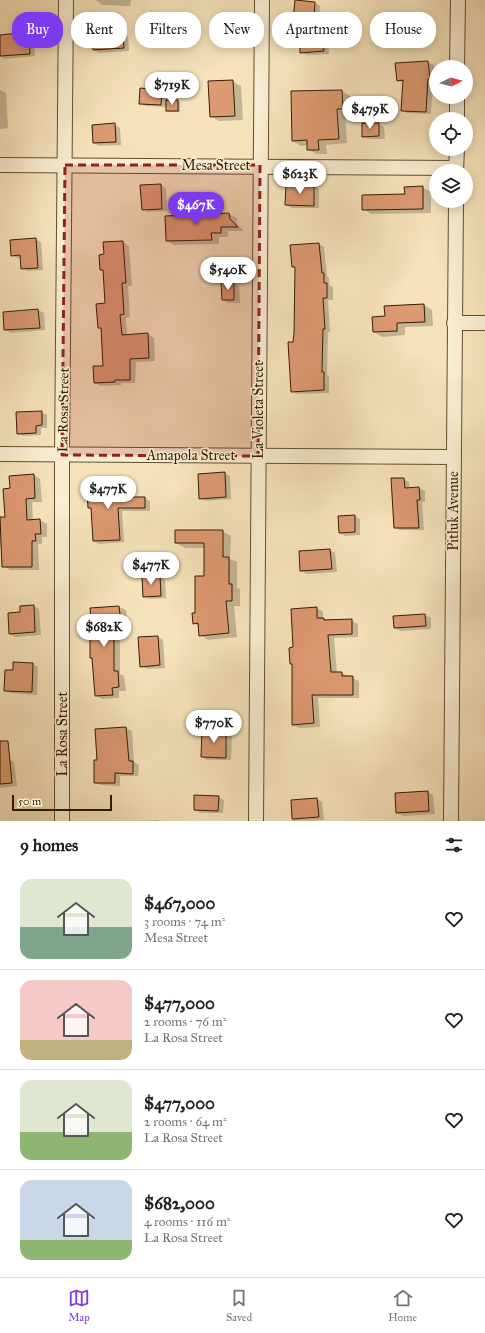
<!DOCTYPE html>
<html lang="en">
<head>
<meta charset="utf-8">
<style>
  :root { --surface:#fff; --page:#f2f2f2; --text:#202124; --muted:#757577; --line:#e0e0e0; --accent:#7c3aed }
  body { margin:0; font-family:"IM FELL Great Primer",serif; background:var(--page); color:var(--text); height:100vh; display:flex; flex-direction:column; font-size:15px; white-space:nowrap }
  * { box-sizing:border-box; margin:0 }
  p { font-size:13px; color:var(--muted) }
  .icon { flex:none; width:22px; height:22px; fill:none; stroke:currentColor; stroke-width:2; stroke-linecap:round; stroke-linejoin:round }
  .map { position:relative; height:821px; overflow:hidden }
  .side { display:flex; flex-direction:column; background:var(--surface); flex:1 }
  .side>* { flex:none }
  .guide { position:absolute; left:12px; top:12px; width:461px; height:36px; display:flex; gap:8px }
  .needle { width:26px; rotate:84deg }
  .buttons { position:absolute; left:429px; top:60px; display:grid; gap:8px }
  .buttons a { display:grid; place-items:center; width:44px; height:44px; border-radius:50%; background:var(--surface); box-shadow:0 2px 10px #0003; font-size:20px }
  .scale { position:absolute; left:12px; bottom:10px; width:100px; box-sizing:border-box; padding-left:4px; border:2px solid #331d01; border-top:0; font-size:11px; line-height:14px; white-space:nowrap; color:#331d01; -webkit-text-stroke:3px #f9edd3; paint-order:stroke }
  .price { position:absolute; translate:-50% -34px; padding:0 9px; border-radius:14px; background:#fff; color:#222; font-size:13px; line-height:26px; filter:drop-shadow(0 1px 2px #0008) }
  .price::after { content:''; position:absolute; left:50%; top:24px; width:12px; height:9px; margin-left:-6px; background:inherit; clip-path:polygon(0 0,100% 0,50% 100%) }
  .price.on { background:var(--accent); color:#fff }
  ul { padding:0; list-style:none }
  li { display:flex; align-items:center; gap:12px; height:100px; padding:0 20px }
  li+li { border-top:1px solid var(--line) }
  li span { display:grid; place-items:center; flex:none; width:112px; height:80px; border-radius:12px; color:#555 }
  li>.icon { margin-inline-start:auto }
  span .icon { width:48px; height:48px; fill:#fffc; stroke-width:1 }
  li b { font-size:17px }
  h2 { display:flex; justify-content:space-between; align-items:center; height:48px; padding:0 20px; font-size:17px }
  .tag { padding:0 14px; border-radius:16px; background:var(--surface); box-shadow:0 2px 10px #0003; font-size:14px; line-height:36px }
  .tag.on { background:var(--accent); color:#fff }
  .dock { display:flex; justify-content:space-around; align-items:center; height:56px; border-top:1px solid var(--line); background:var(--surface); font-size:11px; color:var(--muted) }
  .dock a { display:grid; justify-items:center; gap:2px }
  .dock .on { color:var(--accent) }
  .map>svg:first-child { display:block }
  .shadow { fill:#0003 }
  .building { fill:#dd9972; stroke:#331d01 }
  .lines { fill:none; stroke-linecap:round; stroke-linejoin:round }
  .street-casing { stroke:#644e30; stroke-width:16 }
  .street { stroke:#f9edd3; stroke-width:14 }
  .marked { fill:#8f2418; fill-opacity:0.2; stroke:#8f2418; stroke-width:3; stroke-dasharray:8 5; stroke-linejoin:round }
  .labels { text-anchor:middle; stroke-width:3; stroke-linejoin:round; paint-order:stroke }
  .street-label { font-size:14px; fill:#331d01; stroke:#f9edd3 }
</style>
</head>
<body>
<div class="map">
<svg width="485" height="821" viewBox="0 0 485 821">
  <rect width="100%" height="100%" fill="#f6e3bb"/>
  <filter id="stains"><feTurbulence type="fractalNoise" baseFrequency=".005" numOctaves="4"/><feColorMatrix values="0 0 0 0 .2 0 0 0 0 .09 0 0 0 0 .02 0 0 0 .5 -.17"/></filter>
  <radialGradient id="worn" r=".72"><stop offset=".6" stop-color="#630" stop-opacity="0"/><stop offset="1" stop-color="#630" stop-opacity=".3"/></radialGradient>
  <g class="shadow">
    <polygon points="96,0 131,0 130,6 102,5"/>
    <polygon points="315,3 320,6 318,31 322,31 328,34 329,54 307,55 301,52 300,23 294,19"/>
    <polygon points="29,33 34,37 35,56 5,59 0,56 0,36"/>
    <polygon points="122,33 128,36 129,51 99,53 94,50"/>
    <polygon points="428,62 434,65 435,81 433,81 431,114 407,113 402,110 403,83 398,80 397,64"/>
    <polygon points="232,81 241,86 243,120 219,121 211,116"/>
    <polygon points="141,89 162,91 167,94 167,101 180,102 180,112 170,112 167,111 167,107 146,106 140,103"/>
    <polygon points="0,90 6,93 8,128 0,129"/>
    <polygon points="342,91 350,96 351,113 345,113 347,143 326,145 327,154 317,154 308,150 308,145 301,146 293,141"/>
    <polygon points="114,124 120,128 121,145 99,146 94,143"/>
    <polygon points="363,124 379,124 384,127 385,139 368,139 363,136"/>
    <polygon points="161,185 166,188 167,211 148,212 143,209"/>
    <polygon points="314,186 319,189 319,208 292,208 286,205"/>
    <polygon points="422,187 431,192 431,213 371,214 363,209 406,195"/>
    <polygon points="229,214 237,218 237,224 244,231 228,231 228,237 219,237 219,244 174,245 167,241"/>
    <polygon points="35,239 41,242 43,270 28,271 22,268 22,258 17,258 12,255"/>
    <polygon points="123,242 129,246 132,286 128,286 130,317 126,318 127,336 148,334 154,338 155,361 136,362 135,383 121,383 121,385 101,386 95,383 104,367 102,329 99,328 106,304 104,272 101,270 105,255"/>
    <polygon points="319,244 324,247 327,276 329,278 329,285 333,287 333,300 328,300 330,332 328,332 327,375 329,376 329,393 297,394 292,391 296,268 293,266"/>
    <polygon points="234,283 239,286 240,303 228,303 223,300"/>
    <polygon points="424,305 432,310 433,326 405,327 405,335 382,337 374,332 386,317 385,307"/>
    <polygon points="38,310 44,313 45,330 11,333 5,330 4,313"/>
    <polygon points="41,412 47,415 47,428 41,428 41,435 23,436 18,433"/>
    <polygon points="224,473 230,476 231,499 206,501 200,498"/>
    <polygon points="34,475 40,479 42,502 32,502 33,521 40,520 47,524 47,537 42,537 42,544 38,544 39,570 10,570 3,566 3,547 0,547 0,518 6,517 11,489"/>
    <polygon points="107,479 112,482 113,492 120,492 125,494 125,498 145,498 150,501 150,511 122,511 124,542 99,544 94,541 92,509 89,507 93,489"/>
    <polygon points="404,479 409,482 410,489 419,488 425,491 425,502 422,502 424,530 400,530 395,527"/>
    <polygon points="354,516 360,519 360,535 345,536 340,533"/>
    <polygon points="222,531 231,536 230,559 237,562 237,588 240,589 240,606 234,606 237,637 208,640 200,635 199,626 194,623 205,577 205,548 185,548 176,543"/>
    <polygon points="330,550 335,553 337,572 307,574 301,571"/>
    <polygon points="159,577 165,580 166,598 150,599 144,596"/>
    <polygon points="33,606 39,609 41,635 15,637 10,634 21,613"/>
    <polygon points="119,607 126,610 128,634 120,635 120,674 124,676 126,691 119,691 119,698 102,699 96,695 93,659 91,658"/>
    <polygon points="317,608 323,612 323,619 327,621 351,620 358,624 358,637 334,638 337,673 342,673 359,681 359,698 318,698 320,727 299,728 293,725 294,648"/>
    <polygon points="425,615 431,618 431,629 400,631 395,628 394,617"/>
    <polygon points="158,637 163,640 165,668 147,669 141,666"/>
    <polygon points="33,664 38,667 37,695 11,693 5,690 14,671"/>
    <polygon points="126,728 132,731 134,762 139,765 138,776 120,776 120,786 100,785 95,782 99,761 96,730"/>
    <polygon points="203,730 226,730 232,734 231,760 207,760 202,757"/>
    <polygon points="0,759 9,759 14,762 17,786 0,788"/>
    <polygon points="428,792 433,795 435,814 403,816 397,812"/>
    <polygon points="218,797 224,800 223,813 200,813 195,810"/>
    <polygon points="317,799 322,802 324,820 292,821 292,801"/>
    <polygon points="158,820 160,821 140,821"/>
  </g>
  <g class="building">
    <polygon points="295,0 315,2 313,30 322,30 324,51 300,53 299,20 293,20"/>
    <polygon points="29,32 30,54 0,56 0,35"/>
    <polygon points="123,32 124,48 93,50 92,34"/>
    <polygon points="428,61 430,78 428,79 426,112 401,111 403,80 397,81 395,63"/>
    <polygon points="233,80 235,116 210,117 208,81"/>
    <polygon points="140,88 162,90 161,105 139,104"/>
    <polygon points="342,90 343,109 337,109 339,139 318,140 319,150 307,150 307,140 292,141 291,91"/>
    <rect x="166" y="100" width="12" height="11"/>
    <polygon points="115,123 116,142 93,143 92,125"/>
    <polygon points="362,123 379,123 379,136 362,137"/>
    <polygon points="161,184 162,209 142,210 140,185"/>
    <polygon points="286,185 314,185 314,206 285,205"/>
    <polygon points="423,186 423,209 362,210 362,195 405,194 404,187"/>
    <polygon points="229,213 230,219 238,227 221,227 221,233 211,233 212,240 166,241 165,216"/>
    <polygon points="36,238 38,268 21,269 20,255 11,256 10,240"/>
    <polygon points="123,241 126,283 122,283 124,314 120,315 122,335 148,333 149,358 130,359 130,380 115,380 115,382 94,383 93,366 103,366 101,328 98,328 96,304 105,303 103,270 100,270 99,255 104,254 103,242"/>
    <polygon points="319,243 322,273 324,273 324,283 327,283 327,298 323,298 325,329 323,329 322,372 324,372 324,390 291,392 288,342 293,342 294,333 295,267 292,267 290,245"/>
    <polygon points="221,282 234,282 234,300 222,300"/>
    <polygon points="424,304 425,322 397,323 397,331 373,332 372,317 385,316 384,306"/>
    <polygon points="38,309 40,328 4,330 3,312"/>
    <polygon points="42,411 42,425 36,426 36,433 17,434 16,412"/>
    <polygon points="225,472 226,497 199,499 198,474"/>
    <polygon points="34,474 35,498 26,499 27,520 40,519 41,534 35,534 36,541 32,541 32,567 2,567 0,517 5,517 3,489 10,488 9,476"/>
    <polygon points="108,478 108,491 120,491 120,497 145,497 145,508 118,508 120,540 93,541 91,508 88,508 87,488 92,488 91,479"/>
    <polygon points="391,478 404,478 405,488 419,487 420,500 417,500 419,528 394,528"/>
    <polygon points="355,515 355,532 339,533 338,516"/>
    <polygon points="175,530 223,530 223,557 229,557 229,584 232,584 232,601 226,601 229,633 199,636 198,623 193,624 192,613 195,613 195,576 204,576 204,543 175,543"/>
    <polygon points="330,549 332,569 300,571 299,551"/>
    <polygon points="142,576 160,576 161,596 143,597"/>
    <polygon points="34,605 35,632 9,634 8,613 20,612 20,606"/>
    <polygon points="119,606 122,631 114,632 114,671 118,671 119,687 112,688 113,695 95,696 92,658 90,658 90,638 93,638 90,608"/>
    <polygon points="317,607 317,618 324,618 324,620 352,619 352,634 328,635 331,672 342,672 342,676 353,676 353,695 312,695 314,723 292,725 292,664 290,664 289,648 293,647 291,609"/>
    <polygon points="425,614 426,626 394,628 393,616"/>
    <polygon points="158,636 160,665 140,667 138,637"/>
    <polygon points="13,662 33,663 32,692 4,691 5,670 13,670"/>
    <polygon points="126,727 129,761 133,761 133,774 115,773 115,783 94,783 94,760 97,760 95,729"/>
    <polygon points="202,729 226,730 226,758 201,757"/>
    <polygon points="0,741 8,741 12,783 0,784"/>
    <polygon points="428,791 429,811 396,813 395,793"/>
    <polygon points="194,795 219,796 218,811 194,810"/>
    <polygon points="317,798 319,817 292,819 291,800"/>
  </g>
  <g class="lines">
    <defs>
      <g id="street">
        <polyline points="457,67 458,0"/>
        <polyline points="457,119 457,97"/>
        <polyline points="0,165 456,168"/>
        <polyline points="456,171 457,149"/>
        <polyline points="454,323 485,323"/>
        <polyline points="0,454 453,457"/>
        <polyline points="62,821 62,455 66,0"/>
        <polyline points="256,821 262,0"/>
        <polyline points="451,821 456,201"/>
      </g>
    </defs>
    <use href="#street" class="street-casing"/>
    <use href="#street" class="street"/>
  </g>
  <path class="marked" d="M65,165H260L258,456L62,455Z"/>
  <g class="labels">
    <g class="street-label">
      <text x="216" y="170">Mesa Street</text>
      <text transform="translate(63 410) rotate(-89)" y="5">La Rosa Street</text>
      <text transform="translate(258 410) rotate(-90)" y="5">La Violeta Street</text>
      <text x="191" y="460">Amapola Street</text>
      <text transform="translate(453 511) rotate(-90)" y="5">Pitluk Avenue</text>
      <text transform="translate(62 734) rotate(-90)" y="5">La Rosa Street</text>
    </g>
  </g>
  <rect width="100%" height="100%" filter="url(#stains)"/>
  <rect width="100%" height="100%" fill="url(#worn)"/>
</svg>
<div class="buttons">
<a><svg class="needle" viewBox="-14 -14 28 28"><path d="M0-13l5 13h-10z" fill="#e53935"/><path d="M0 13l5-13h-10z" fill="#757577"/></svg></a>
<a><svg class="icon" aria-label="locate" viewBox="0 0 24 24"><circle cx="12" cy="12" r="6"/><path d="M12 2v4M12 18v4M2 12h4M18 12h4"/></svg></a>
<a><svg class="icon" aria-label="layers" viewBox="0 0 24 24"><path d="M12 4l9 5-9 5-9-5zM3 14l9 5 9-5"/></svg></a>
</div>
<div class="scale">50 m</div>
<b class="price" style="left:172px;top:106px">$719K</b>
<b class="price" style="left:370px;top:130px">$479K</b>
<b class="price" style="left:300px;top:195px">$623K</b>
<b class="price on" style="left:196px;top:226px">$467K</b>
<b class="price" style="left:228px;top:291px">$540K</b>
<b class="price" style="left:108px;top:510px">$477K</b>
<b class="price" style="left:151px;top:586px">$477K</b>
<b class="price" style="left:104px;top:648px">$682K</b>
<b class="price" style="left:214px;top:744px">$770K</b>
<div class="guide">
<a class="tag on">Buy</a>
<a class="tag">Rent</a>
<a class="tag">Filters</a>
<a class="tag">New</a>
<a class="tag">Apartment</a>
<a class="tag">House</a>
</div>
</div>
<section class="side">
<h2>9 homes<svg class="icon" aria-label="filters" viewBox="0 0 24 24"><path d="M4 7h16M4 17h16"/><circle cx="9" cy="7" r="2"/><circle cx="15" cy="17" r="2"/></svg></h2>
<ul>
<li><span style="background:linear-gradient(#dfe7d0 60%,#7fa58c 0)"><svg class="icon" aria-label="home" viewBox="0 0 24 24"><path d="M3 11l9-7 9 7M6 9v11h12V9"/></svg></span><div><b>$467,000</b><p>3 rooms · 74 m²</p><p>Mesa Street</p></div><svg class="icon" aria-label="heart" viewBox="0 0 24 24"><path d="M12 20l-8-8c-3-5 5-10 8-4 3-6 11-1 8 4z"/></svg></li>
<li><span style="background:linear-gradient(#f6c9c9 75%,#c2b280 0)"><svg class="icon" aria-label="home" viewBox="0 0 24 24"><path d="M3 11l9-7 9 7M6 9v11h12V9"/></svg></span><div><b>$477,000</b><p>2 rooms · 76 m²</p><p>La Rosa Street</p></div><svg class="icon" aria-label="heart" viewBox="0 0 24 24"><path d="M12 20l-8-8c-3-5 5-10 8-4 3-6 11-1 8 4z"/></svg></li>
<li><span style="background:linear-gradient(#dfe7d0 65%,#8fb573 0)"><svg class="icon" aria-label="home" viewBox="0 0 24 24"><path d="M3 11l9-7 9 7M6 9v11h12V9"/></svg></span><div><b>$477,000</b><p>2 rooms · 64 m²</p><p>La Rosa Street</p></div><svg class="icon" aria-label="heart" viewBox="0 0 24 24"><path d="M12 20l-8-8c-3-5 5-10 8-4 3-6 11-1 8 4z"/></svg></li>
<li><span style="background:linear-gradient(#c9d6e8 75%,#8fb573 0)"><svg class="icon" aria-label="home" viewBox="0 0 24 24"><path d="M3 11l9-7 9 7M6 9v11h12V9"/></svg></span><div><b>$682,000</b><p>4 rooms · 116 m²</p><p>La Rosa Street</p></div><svg class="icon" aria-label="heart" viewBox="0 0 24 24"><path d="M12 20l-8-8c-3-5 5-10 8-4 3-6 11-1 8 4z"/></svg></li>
</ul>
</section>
<nav class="dock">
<a class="on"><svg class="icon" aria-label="map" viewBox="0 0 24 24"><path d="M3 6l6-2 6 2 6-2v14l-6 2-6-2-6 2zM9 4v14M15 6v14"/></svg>Map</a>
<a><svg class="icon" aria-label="saved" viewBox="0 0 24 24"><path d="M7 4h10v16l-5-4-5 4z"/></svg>Saved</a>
<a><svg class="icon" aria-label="home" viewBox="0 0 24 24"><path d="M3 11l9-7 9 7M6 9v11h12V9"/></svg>Home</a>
</nav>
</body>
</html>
